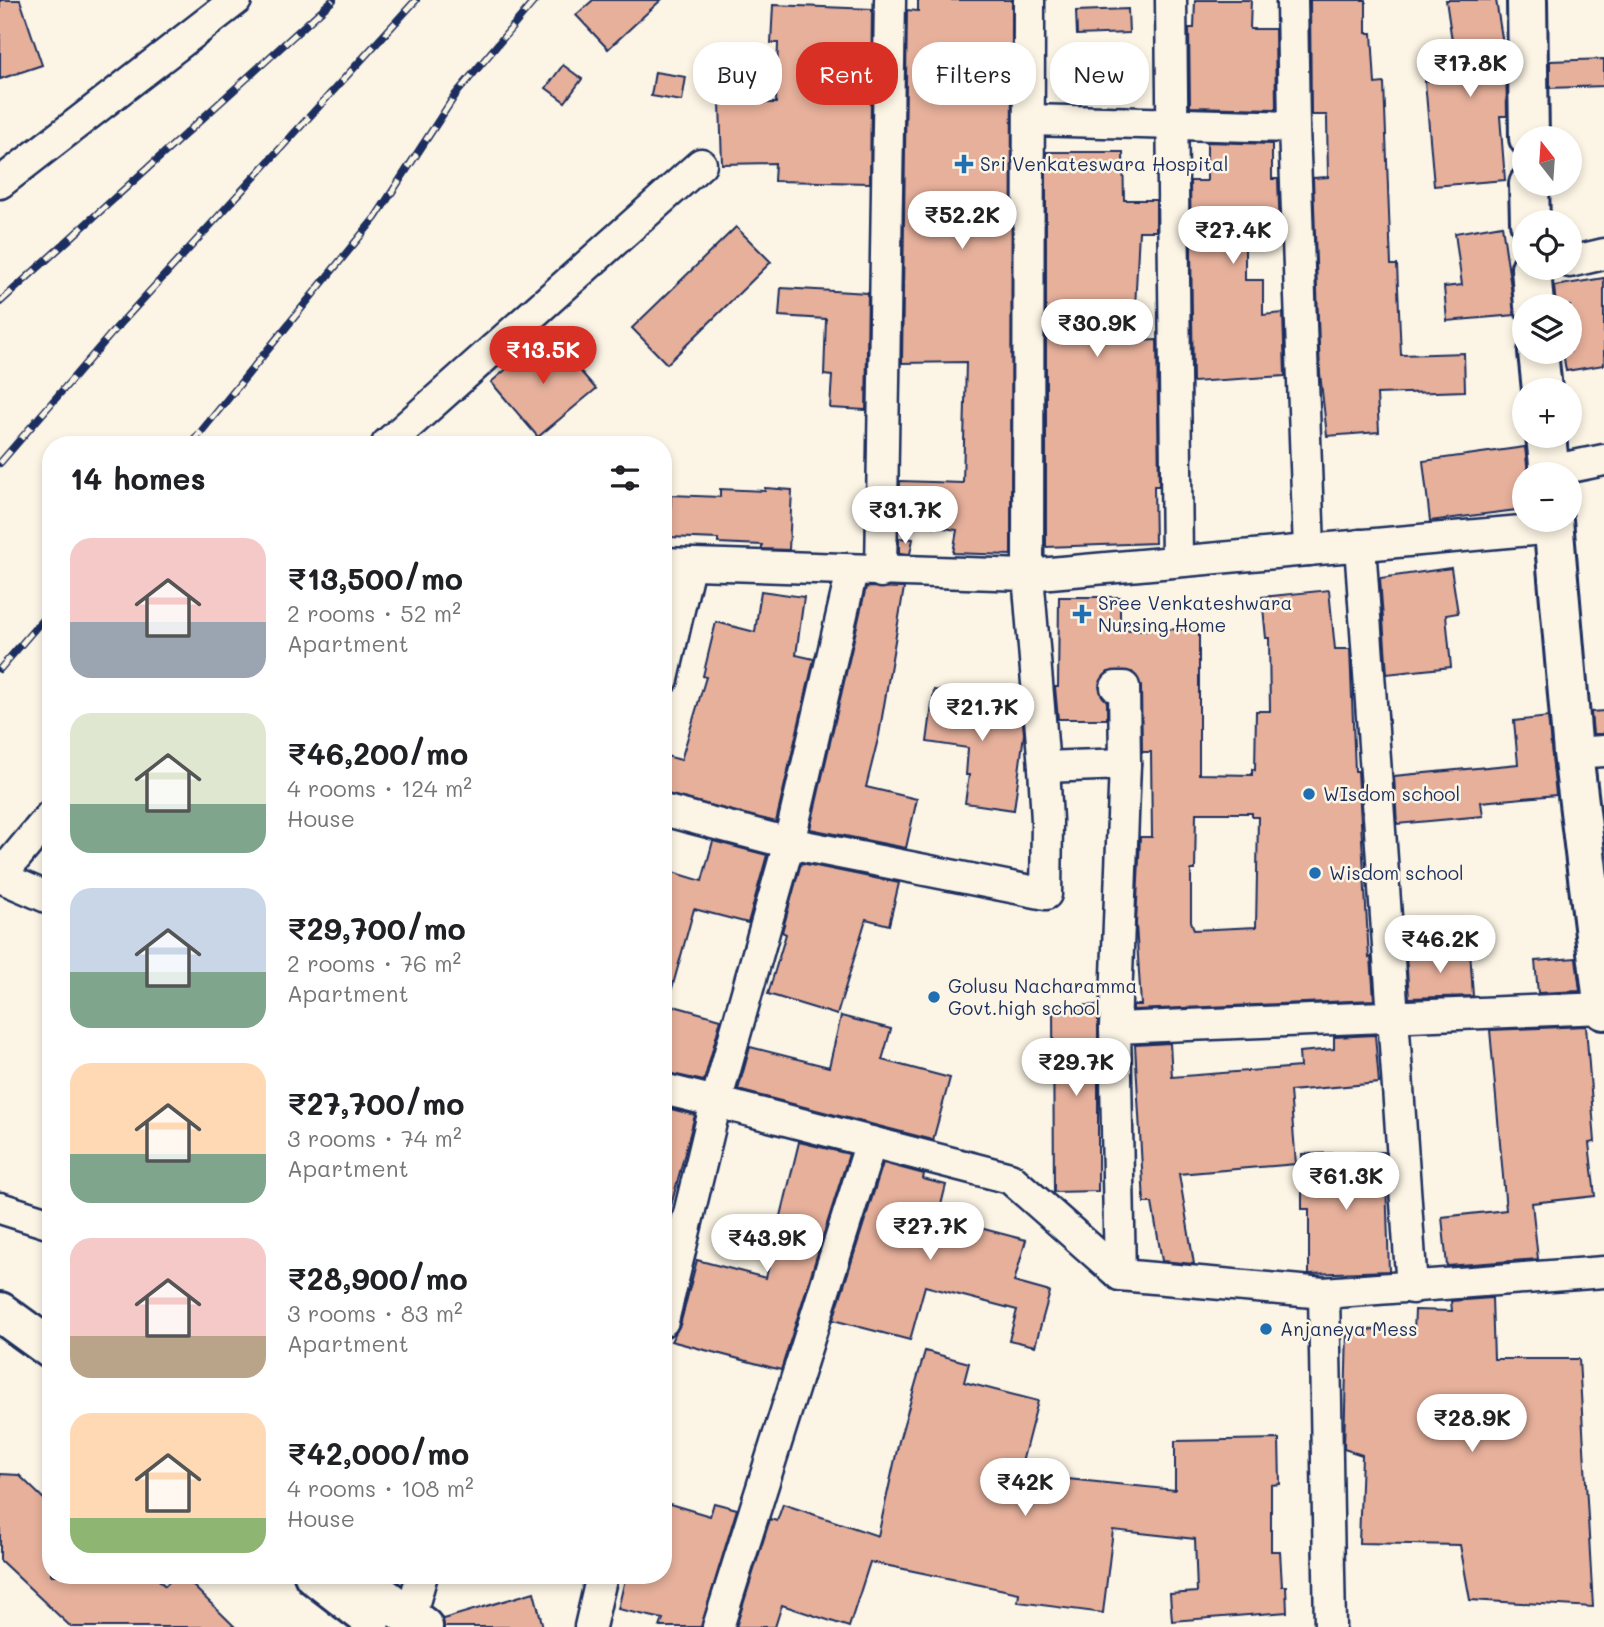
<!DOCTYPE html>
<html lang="en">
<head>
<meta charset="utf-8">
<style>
  :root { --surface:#fff; --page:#f2f2f2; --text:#202124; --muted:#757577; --accent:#d93025 }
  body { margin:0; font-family:Mali,sans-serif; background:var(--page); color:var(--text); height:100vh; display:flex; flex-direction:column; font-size:26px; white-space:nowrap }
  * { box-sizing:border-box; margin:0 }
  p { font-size:23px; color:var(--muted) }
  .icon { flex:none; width:38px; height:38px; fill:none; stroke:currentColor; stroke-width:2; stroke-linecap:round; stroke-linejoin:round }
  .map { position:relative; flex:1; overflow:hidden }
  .drawer { position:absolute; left:42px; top:436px; width:630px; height:1148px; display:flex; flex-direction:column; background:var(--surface); border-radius:28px; box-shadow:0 4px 10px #0003 }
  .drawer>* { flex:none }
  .hud { position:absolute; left:693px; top:42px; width:665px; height:63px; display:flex; gap:14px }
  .needle { width:46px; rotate:343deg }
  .fabs { position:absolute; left:1512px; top:126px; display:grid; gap:14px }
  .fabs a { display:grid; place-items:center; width:70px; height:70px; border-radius:50%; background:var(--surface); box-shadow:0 4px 10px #0003; font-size:35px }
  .price { position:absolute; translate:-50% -60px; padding:0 16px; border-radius:24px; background:#fff; color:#222; font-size:23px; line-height:46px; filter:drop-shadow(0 2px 4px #0008) }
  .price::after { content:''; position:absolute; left:50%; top:42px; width:21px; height:16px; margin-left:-10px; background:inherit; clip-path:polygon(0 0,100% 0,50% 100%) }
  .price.selected { background:var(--accent); color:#fff }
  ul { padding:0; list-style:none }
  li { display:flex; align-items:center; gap:21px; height:175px; padding:0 28px }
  li span { display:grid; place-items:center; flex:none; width:196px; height:140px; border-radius:21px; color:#555 }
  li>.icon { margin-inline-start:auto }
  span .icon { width:84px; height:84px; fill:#fffc; stroke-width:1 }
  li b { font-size:30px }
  h2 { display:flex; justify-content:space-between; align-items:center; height:84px; padding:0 28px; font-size:30px }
  .tag { padding:0 24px; border-radius:28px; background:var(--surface); box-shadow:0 4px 10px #0003; font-size:24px; line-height:63px }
  .tag.selected { background:var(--accent); color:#fff }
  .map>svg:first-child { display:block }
  .building { fill:#e6b09b; stroke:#1b2f5e; stroke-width:2; fill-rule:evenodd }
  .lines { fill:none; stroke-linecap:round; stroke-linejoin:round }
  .street-casing { stroke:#1b2f5e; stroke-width:35 }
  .secondary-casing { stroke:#1b2f5e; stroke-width:44 }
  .street { stroke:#fcf5e5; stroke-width:30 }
  .secondary { stroke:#fcf5e5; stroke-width:38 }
  .rail-casing { stroke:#1b2f5e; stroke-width:8 }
  .rail { stroke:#fcf5e5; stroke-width:5; stroke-dasharray:16; stroke-linecap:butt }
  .poi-dot { fill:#1f6fb2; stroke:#fcf5e5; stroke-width:2.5 }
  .labels { text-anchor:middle; stroke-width:5; stroke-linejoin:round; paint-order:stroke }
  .poi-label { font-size:19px; fill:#1b2f5e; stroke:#fcf5e5; text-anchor:start }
</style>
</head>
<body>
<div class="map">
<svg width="1604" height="1627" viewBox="0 0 1604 1627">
  <rect width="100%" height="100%" fill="#fcf5e5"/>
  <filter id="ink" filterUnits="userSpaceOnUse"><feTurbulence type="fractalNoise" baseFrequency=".0143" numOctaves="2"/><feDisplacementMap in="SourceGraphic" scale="14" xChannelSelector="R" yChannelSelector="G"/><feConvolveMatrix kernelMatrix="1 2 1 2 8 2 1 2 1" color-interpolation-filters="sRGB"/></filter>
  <g filter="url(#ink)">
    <g class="building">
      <polygon points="0,0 20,0 42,65 0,79"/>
      <polygon points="593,0 661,0 608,49 576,15"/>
      <polygon points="918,0 1012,0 1011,555 953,553 957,530 899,521 900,481 963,483 966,362 902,363 907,10 918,11"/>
      <polygon points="1195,0 1251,0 1250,29 1275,29 1276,109 1190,107 1189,28 1194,28"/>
      <polygon points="1310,0 1366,0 1366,33 1372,33 1375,84 1384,83 1391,265 1397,265 1401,355 1464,353 1465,391 1377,394 1379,432 1327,436 1320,373 1313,178 1328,177 1327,118 1326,115 1311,115"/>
      <polygon points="1446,0 1496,0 1506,63 1507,116 1500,116 1505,180 1434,186 1425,81 1429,81 1428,77 1457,75"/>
      <polygon points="773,5 872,9 870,183 774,181 775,163 722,164 720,103 776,103 778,43 771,43"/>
      <polygon points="1128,9 1129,33 1077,35 1076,11"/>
      <polygon points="1604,59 1604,86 1550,88 1550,61"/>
      <polygon points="563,65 582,79 565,102 546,88"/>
      <polygon points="655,72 686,77 682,101 651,96"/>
      <polygon points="1207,142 1272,144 1272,179 1278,179 1280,232 1245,232 1245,280 1263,280 1263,315 1283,313 1285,376 1193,382 1190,181 1207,181"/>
      <polygon points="1046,152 1123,152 1124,200 1156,200 1156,231 1139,231 1135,308 1136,341 1157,340 1159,486 1154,486 1155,543 1046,547"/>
      <polygon points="1502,225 1515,315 1447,321 1444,287 1462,285 1455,233"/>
      <polygon points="736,227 771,262 667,364 632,328"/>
      <polygon points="1604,278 1604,365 1566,371 1563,352 1570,352 1570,306 1556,306 1554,286"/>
      <polygon points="781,288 868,293 866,410 830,408 832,376 824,375 826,319 779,316"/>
      <polygon points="548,334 596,389 538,437 491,382"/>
      <polygon points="1525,447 1528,474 1524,474 1524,509 1430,521 1423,461"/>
      <polygon points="765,488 792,490 789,550 762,549 762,545 718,543 718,539 669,537 671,495 720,497 720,489 765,491"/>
      <polygon points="899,538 913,539 910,554 899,553"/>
      <polygon points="1451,568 1458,613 1446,615 1451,667 1387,674 1380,578"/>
      <polygon points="866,587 904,588 879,735 866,787 917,799 906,848 810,829"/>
      <path d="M1329,590L1335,649H1350L1355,771H1358L1369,958L1371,957L1374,1000L1133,1010V1005H1141L1136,924L1140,837H1152L1151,752H1142L1141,686L1132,672H1108L1099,686L1107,702V719H1058L1055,687H1058L1059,597H1120V630L1199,629V774L1252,775V769L1255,770L1256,711H1270L1269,638H1266L1262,597ZM1196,813H1252V817H1258L1256,927L1194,930L1191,921V870H1195Z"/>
      <polygon points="761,591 804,597 796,655 814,659 776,822 663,793 663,755 681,760 706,677 703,676 716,622 755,632"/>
      <polygon points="934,690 1021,703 1024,734 1014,810 965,803 969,775 966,775 968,748 927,742"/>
      <polygon points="1604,711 1604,734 1593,734 1591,712"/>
      <polygon points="1548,717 1556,795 1481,802 1483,816 1397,824 1394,776 1518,764 1514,721"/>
      <polygon points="713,841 767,855 748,923 694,909 671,992 663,991 663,869 702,881"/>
      <polygon points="801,863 899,883 889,925 866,919 837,1015 768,994 786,934 782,932"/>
      <polygon points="1470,950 1473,996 1409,998 1406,955"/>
      <polygon points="1576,958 1580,991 1538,993 1535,961"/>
      <polygon points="663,1003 721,1019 704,1081 663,1072"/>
      <polygon points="1098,1005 1098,1191 1054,1192 1053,1006"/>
      <polygon points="841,1016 891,1029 882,1060 950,1078 933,1140 738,1090 750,1047 829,1067"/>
      <polygon points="1586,1026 1595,1142 1589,1143 1595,1196 1532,1203 1538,1259 1447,1266 1442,1217 1506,1210 1490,1030"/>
      <polygon points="1375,1035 1379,1083 1290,1091 1296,1164 1179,1174 1194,1264 1162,1261 1152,1203 1144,1203 1135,1045 1170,1043 1172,1077 1300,1067 1299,1052 1334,1049 1334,1037"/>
      <polygon points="663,1107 695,1115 669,1213 663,1212"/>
      <polygon points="799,1142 849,1154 781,1370 671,1341 680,1325 697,1260 766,1278"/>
      <polygon points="1385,1152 1389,1271 1309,1274 1309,1209 1302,1209 1302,1154"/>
      <polygon points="883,1163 924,1174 923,1179 946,1185 938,1217 1026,1240 1014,1282 1050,1292 1035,1346 1009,1340 1017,1310 925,1286 910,1340 833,1320"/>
      <polygon points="1492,1298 1494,1359 1579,1359 1593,1607 1470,1600 1460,1545 1359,1543 1362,1455 1344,1449 1347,1329 1414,1331 1415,1310 1452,1311 1451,1301"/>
      <polygon points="925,1351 969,1363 964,1382 1038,1401 1019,1474 1175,1490 1175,1441 1279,1439 1280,1484 1271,1485 1271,1551 1280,1551 1282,1586 1286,1586 1287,1612 1172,1621 1170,1594 1197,1592 1195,1539 1113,1530 1103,1613 1018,1602 1019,1593 870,1562 849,1627 782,1605 775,1627 736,1627 770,1519 777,1521 783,1504 878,1536 899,1441"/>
      <polygon points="0,1474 19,1475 51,1506 51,1575 154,1575 165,1586 176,1575 182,1575 235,1627 71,1627 0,1560"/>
      <polygon points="663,1502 710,1516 714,1503 737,1509 701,1627 660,1627 663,1619 618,1609 626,1575 663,1575"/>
      <polygon points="534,1592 543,1627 444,1627 443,1619"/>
    </g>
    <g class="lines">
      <defs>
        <g id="street">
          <polyline points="1029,0 1028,575 1554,528"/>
          <polyline points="1171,0 1177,561"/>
          <polyline points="1292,0 1294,127"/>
          <polyline points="1029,120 1294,127 1309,550"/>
          <polyline points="0,183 236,0"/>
          <polyline points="1570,262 1604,254"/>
          <polyline points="387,444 701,164"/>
          <polyline points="1550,471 1604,460"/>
          <polyline points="1360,545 1412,1288"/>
          <polyline points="663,563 1028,575 1044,767 1125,764 1115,1028"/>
          <polyline points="852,571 789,843 716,1102 1010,1178 1120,1275 1324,1293 1604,1272"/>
          <polyline points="881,572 890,0"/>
          <polyline points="663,679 689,566"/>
          <polyline points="1116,687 1124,687 1125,764"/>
          <polyline points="1573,753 1604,751"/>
          <polyline points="663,810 789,843 1046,894 1047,821 1044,767"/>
          <polyline points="1,875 51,815"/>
          <polyline points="0,877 51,899"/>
          <polyline points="663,1089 716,1102 663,1321"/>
          <polyline points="0,1208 51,1224"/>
          <polyline points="1120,1275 1115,1028 1604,1008"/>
          <polyline points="1324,1293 1330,1627"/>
          <polyline points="410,1617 422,1575"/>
          <polyline points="590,1627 602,1575"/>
          <polyline points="718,1627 871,1142"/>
        </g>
        <g id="secondary">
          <polyline points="1527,0 1529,138"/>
          <polyline points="1529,184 1530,222"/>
          <polyline points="1531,268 1534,306"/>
          <polyline points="1538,352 1542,390"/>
          <polyline points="1546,436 1550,474"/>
          <polyline points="1553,520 1573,753 1604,1010"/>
          <polyline points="0,1312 51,1349"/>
          <polyline points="314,1575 371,1619"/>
          <polyline points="354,1575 423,1627"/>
        </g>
      </defs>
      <use href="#street" class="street-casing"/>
      <use href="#secondary" class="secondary-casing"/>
      <use href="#street" class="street"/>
      <use href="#secondary" class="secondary"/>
      <defs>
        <g id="rail">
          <polyline points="0,302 333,0"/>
          <polyline points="191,444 375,218 456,94 535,0"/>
          <polyline points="0,463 111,334 416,0"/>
          <polyline points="0,669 51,610"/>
        </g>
      </defs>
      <use href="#rail" class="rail-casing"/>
      <use href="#rail" class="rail"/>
    </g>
  </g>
  <g class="poi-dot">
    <path d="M960.5 153.5h7v7h7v7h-7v7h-7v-7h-7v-7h7z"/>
    <path d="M1078.5 603.5h7v7h7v7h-7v7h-7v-7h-7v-7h7z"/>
    <circle cx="1309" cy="794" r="7"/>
    <circle cx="1315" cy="873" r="7"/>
    <circle cx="934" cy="997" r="7"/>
    <circle cx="1266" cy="1329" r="7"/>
  </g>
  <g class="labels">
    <g class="poi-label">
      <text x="980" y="171">Sri Venkateswara Hospital</text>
      <text x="1098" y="610">Sree Venkateshwara<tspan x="1098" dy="22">Nursing Home</tspan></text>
      <text x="1323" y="801">WIsdom school</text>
      <text x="1329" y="880">Wisdom school</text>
      <text x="948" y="993">Golusu Nacharamma<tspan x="948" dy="22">Govt.high school</tspan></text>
      <text x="1280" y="1336">Anjaneya Mess</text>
    </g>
  </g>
</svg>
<div class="fabs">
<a><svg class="needle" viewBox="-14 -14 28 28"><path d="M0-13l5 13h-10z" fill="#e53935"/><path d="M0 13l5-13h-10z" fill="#757577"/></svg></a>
<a><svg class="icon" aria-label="locate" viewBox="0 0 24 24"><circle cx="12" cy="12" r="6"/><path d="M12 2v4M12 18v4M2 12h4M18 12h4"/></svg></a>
<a><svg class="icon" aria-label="layers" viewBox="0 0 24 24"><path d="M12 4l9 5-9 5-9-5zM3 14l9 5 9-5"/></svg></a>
<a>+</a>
<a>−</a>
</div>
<b class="price" style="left:1470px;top:99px">₹17.8K</b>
<b class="price" style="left:962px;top:251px">₹52.2K</b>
<b class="price" style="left:1233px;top:266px">₹27.4K</b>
<b class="price" style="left:1097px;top:359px">₹30.9K</b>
<b class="price selected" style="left:543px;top:386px">₹13.5K</b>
<b class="price" style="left:905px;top:546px">₹31.7K</b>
<b class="price" style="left:982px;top:743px">₹21.7K</b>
<b class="price" style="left:1440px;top:975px">₹46.2K</b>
<b class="price" style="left:1076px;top:1098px">₹29.7K</b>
<b class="price" style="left:1346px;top:1212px">₹61.3K</b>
<b class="price" style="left:930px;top:1262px">₹27.7K</b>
<b class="price" style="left:767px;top:1274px">₹43.9K</b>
<b class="price" style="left:1472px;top:1454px">₹28.9K</b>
<b class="price" style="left:1025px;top:1518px">₹42K</b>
<div class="hud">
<a class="tag">Buy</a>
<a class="tag selected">Rent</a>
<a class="tag">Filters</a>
<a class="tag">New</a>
</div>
<section class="drawer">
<h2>14 homes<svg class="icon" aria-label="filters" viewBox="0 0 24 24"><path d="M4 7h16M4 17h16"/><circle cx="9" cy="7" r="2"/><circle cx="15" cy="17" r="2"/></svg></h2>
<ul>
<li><span style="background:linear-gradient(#f6c9c9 60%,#9aa5b1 0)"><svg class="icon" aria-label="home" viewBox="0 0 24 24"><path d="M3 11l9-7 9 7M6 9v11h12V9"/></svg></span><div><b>₹13,500/mo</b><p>2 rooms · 52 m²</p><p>Apartment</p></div></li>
<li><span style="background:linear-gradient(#dfe7d0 65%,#7fa58c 0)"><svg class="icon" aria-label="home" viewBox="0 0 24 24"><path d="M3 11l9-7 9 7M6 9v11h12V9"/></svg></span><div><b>₹46,200/mo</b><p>4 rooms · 124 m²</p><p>House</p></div></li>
<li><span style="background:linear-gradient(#c9d6e8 60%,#7fa58c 0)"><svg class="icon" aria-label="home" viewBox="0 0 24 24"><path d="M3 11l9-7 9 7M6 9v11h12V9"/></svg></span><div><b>₹29,700/mo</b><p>2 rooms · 76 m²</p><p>Apartment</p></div></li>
<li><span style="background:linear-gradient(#ffd9b3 65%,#7fa58c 0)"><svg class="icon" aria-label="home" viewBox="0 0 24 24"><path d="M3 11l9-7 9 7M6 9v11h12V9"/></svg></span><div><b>₹27,700/mo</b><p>3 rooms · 74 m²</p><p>Apartment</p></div></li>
<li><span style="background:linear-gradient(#f6c9c9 70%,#b9a48a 0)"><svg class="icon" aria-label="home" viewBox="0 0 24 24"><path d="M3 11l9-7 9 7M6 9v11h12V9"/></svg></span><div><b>₹28,900/mo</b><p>3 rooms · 83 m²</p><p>Apartment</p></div></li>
<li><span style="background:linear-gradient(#ffd9b3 75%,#8fb573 0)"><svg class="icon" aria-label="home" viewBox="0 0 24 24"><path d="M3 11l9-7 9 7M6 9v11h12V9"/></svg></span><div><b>₹42,000/mo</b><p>4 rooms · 108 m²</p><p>House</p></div></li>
</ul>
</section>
</div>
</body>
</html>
